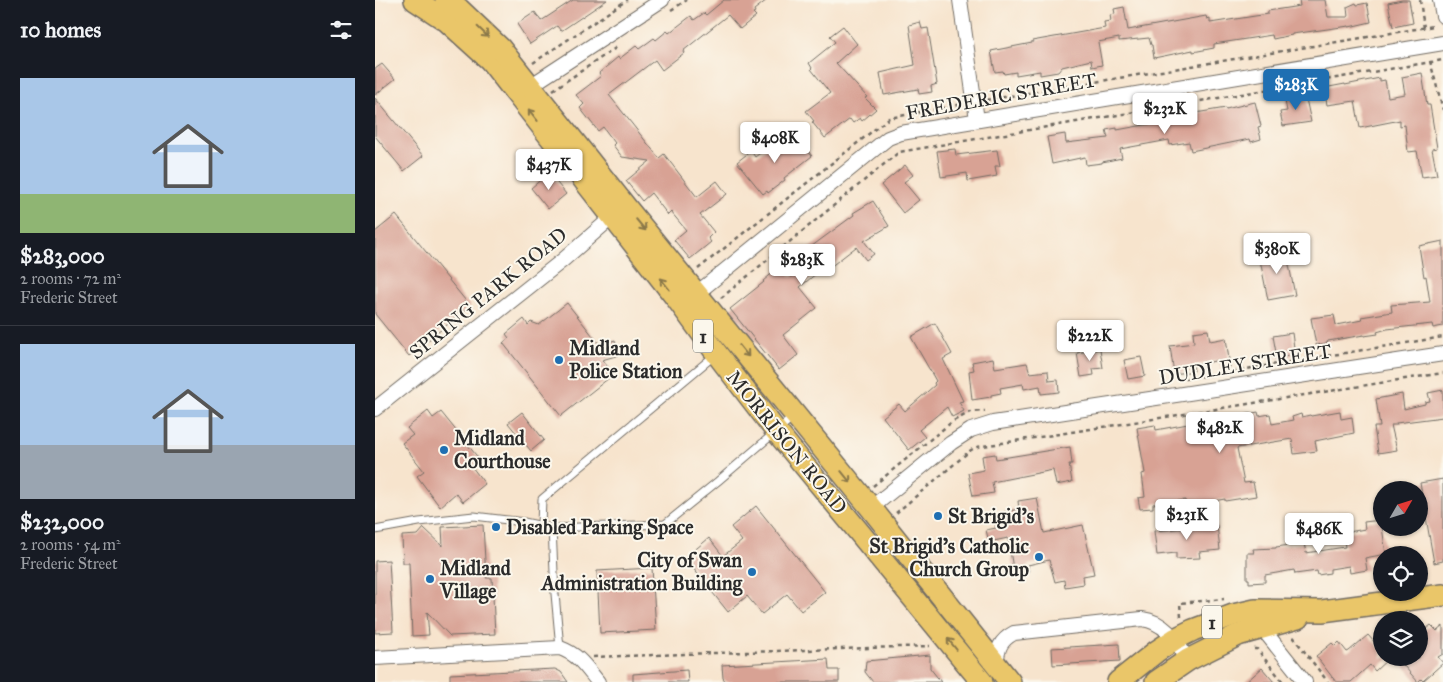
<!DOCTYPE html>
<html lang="en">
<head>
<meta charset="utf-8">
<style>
  :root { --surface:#171b24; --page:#242831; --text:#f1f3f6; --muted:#9ea1a6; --line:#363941; --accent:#1f6fb2 }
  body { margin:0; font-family:"IM FELL Great Primer",serif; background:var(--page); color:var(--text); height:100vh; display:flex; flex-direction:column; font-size:19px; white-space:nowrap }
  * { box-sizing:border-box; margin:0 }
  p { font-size:16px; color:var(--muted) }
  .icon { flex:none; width:28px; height:28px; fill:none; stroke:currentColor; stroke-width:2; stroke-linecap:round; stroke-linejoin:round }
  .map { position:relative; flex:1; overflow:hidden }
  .drawer { display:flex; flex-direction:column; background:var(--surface); width:375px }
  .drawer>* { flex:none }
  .needle { width:32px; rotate:51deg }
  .tools { position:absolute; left:998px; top:481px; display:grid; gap:10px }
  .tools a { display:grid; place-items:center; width:55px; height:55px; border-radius:50%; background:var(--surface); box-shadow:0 1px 4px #0004; font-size:25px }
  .price { position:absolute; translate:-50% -42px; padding:0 11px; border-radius:5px; background:#fff; color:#222; font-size:16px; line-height:32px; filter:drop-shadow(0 1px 2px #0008) }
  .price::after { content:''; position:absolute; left:50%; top:30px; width:15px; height:11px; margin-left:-8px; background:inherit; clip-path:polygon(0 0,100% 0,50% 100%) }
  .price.current { background:var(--accent); color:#fff }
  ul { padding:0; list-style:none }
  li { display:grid; align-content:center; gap:10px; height:265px; padding:0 20px }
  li+li { border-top:1px solid var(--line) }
  li span { display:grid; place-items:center; height:155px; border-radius:0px; color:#555 }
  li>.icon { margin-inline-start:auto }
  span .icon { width:90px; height:90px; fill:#fffc; stroke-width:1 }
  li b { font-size:21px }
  h2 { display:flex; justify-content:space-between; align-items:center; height:60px; padding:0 20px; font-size:21px }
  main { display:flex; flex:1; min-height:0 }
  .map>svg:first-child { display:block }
  .building { fill:#d8a294 }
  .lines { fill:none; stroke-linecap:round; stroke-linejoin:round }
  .service-casing { stroke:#726c64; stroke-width:9 }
  .minor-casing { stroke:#726c64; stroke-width:16 }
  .primary-casing { stroke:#726c64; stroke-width:24 }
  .path { stroke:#726c64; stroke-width:2.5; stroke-dasharray:4 4; stroke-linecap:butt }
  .service { stroke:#fff; stroke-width:7 }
  .minor { stroke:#fff; stroke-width:14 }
  .primary { stroke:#eac669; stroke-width:21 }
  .oneway { stroke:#8a784a }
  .poi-dot { fill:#1f6fb2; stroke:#fbf7ec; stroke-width:2 }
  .labels { text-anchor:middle; stroke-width:4; stroke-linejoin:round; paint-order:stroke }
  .shield { fill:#fbf7ec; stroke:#696865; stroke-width:1 }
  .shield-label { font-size:19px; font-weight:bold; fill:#2b2b2b }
  .street-label { font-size:20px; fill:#2b2b2b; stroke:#fbf7ec }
  .poi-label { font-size:20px; font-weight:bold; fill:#2b2b2b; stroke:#fbf7ec; text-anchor:start }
</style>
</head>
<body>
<main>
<section class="drawer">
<h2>10 homes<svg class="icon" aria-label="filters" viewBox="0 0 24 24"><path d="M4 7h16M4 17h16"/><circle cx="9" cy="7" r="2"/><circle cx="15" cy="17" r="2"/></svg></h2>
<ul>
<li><span style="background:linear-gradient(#a9c7e8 75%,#8fb573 0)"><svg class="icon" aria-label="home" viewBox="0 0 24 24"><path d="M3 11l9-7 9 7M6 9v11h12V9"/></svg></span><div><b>$283,000</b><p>2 rooms · 72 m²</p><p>Frederic Street</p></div></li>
<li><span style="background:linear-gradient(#a9c7e8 65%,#9aa5b1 0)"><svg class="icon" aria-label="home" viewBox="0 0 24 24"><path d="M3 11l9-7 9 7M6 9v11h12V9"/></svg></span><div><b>$232,000</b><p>2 rooms · 54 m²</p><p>Frederic Street</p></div></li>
</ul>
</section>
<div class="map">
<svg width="1068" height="682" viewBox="0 0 1068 682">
  <rect width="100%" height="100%" fill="#fbf7ec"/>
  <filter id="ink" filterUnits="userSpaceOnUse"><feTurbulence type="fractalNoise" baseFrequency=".02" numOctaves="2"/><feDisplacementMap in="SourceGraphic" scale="10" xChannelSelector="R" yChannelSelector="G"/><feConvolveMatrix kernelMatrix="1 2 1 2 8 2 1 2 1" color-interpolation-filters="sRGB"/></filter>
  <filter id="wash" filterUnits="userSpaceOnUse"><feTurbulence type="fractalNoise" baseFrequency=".0096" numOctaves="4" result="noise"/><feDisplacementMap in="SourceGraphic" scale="20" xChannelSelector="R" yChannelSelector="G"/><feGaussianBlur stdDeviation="1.12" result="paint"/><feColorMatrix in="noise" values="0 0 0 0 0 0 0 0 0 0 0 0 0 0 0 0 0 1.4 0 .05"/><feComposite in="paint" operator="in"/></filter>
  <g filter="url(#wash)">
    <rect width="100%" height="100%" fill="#f7e4cd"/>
    <g id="blocks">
      <g class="building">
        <polygon points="198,0 232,0 186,31 182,26 155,44 142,24 160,12 166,21"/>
        <polygon points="349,0 392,0 379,10 380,12 378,13 381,16 365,29 353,15 308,51 309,53 287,70 280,60 234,95 284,158 289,154 322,197 342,181 352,194 325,215 339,232 333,238 336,242 315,259 299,240 311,230 296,212 293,215 276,193 267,201 251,181 275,161 247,157 238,145 240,143 228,127 223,131 205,108 209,104 201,95 226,76 224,73 243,57 244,59 261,46 264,49 279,38 281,40 292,31 294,33 316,16 319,20 329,13 331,15"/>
        <polygon points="924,0 950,0 953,17 973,17 972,7 981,3 982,5 992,3 996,22 974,27 974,26 917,34 917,35 898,39 897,35 839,44 839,48 818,52 818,50 779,58 777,45 776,45 774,38 744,41 744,38 723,42 727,65 717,67 716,60 687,67 683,72 665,75 665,71 641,75 641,72 629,74 628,71 620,72 616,51 657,43 657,41 730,28 729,22 736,21 735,15 740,14 739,9 749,7 753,30 831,16 832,19 835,18 835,23 893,14 893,11 925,6"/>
        <polygon points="1027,0 1034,0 1038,23 1018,27 1013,3"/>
        <polygon points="545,22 547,29 553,28 562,84 556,86 557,92 544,94 543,89 509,95 505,73 540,65 534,25"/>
        <polygon points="468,26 482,44 461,63 492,97 490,98 501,109 487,121 485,118 478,123 475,119 450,138 437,122 439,121 431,111 455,93 436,69 437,68 434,63 460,42 455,36"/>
        <polygon points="7,64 20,79 0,95 0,69"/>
        <polygon points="1047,73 1052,105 1055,105 1062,148 1057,149 1062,175 1047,177 1042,151 1033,152 1030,125 1025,126 1025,120 985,128 980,101 952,105 949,88 970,84 970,85 1005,78 1005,81 1010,80 1013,97 1030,94 1027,77"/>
        <polygon points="930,94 936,122 908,126 905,112 912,111 910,101 912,101 912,98"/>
        <polygon points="0,98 48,156 29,171 0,136"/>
        <polygon points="880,102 886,126 883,127 886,139 876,142 875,139 816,151 814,142 795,145 794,140 745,149 747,158 727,162 727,163 711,165 710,157 677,164 672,137 690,134 691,143 733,138 731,130 742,128 742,130 791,121 790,118 851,108 851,109"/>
        <polygon points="418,133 437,156 409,178 410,180 393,193 392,191 388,194 362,162 376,151 380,157 393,147 396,151"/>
        <polygon points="580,149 581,155 622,150 625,166 620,166 622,176 593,181 592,173 566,177 562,151"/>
        <polygon points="530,165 538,175 529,182 544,200 528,213 506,185"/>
        <polygon points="174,173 191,194 173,209 156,188"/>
        <polygon points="498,201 514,226 489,241 499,254 491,260 481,247 450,271 448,268 425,287 442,308 408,335 423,355 404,370 355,309 389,282 388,281 407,265 416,277 434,263 429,257 435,252 433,249 479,215 478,213"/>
        <polygon points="21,215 95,306 34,356 0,314 0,232"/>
        <polygon points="1068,241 1068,326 1058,328 1057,324 1012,329 1002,332 1003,334 989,336 989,335 953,341 952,343 941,345 936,318 959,315 961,325 987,320 986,317 1017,312 1016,305 1055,302 1051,276 1049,277 1044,246"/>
        <polygon points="911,250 920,295 893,300 884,255"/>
        <polygon points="192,303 225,345 240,340 244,355 227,360 239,374 186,416 128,343 134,338 131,334 149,319 153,325 156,322 164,325"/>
        <polygon points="560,323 577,354 568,359 588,401 584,402 589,411 577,417 572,407 544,430 550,437 534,450 508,417 524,404 530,411 560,385 559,383 561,381 536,337"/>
        <polygon points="833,330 835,341 851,338 855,367 846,369 844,360 818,366 819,371 799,374 795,346 819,343 818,332"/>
        <polygon points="917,333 920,355 902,358 898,336"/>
        <polygon points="725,349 728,368 718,369 719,375 706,377 702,353"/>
        <polygon points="766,357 770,376 753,379 749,360"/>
        <polygon points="618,358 620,368 652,363 655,373 673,371 674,381 683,380 684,392 666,394 665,386 649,389 648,384 625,388 626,393 616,395 616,397 597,400 594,371 599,370 597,362"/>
        <polygon points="1068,390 1068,417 1021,423 1022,425 1016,425 1022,450 1003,453 999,427 1005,427 1001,399 1027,394 1029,409 1050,404 1050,402 1055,401 1053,393"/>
        <polygon points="53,411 58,418 66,412 105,460 97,467 110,484 88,502 81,493 65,507 42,476 49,471 27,443 38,435 32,428"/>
        <polygon points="965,411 966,419 977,417 979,433 940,441 942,451 919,454 917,439 862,448 869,483 878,482 881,496 850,501 850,499 810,506 810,500 778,504 778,508 765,509 763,498 770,497 767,474 770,473 762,428 780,425 781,430 818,423 818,424 858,414 858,417 883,412 884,416 895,414 897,424 918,420 917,417 926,414 927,417 935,415 936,416"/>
        <polygon points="147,412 169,440 156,451 133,423"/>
        <polygon points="695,447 697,464 694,464 697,482 681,485 678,470 617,482 619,493 598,496 593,473 609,470 607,456 620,454 621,459"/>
        <polygon points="1068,479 1068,561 1059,563 1045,483"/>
        <polygon points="662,498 669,533 708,525 719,574 708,576 709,584 690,587 689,580 680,582 674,560 653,565 654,572 639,575 633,538 614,542 611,530 621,528 619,517 630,515 629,512 644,509 643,501"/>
        <polygon points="381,506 450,592 426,611 412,594 387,614 372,596 353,612 310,558 334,538 348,556 367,541 356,527"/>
        <polygon points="1006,520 1011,554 990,558 992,570 975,573 974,566 955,569 955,573 943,575 942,571 920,574 919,570 890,575 890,582 874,583 874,579 872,579 872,553 879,553 878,549 901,548 901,547 929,543 931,553 970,547 968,533 990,529 989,522"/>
        <polygon points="108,525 111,578 117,578 120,634 75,636 52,612 54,635 37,636 34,563 28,563 27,536 43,535 49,528 68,546 67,527"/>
        <polygon points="842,525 845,550 824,552 825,558 801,559 801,553 782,555 779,531"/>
        <polygon points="14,560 18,632 0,633 0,561"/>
        <polygon points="277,568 281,630 225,633 222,571"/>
        <polygon points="1056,625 1062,631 1068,626 1068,654 1063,657 1068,663 1048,681 1046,679 1043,682 1022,658 1044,658 1044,641 1049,636 1047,632"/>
        <polygon points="993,635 1006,650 1006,658 1014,658 1000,671 995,665 976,682 961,682 941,656 957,643 960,646 964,642 972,652 974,651"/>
        <polygon points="744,644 745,661 678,665 677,648"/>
        <polygon points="555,655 555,668 566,682 498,682 490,672 491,661"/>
        <polygon points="453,659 454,670 464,670 464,682 351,682 348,678 347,665"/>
        <polygon points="887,668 899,682 871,682"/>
        <polygon points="180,669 186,672 193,682 75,682 75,674"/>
        <polygon points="312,670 313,682 258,682 258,674"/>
      </g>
    </g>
  </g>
  <g filter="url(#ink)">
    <use href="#blocks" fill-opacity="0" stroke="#726c64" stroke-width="1"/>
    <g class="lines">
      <defs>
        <g id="service">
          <polyline points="166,525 167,499 340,355"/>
          <polyline points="177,528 180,594 185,648"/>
          <polyline points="0,530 44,522 99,516 149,522 177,528 290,524 343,481 418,417"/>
        </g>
        <g id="minor">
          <polyline points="585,0 602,120"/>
          <polyline points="1065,0 1068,16"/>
          <polyline points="149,90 287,0"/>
          <polyline points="316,298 513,138 526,133 1068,43"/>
          <polyline points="0,409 188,260 244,211"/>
          <polyline points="496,508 576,443 596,430 618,423 1068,354"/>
          <polyline points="885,623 887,628 930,682"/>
          <path d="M0,658L185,648C204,655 211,667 223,682"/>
          <path d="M621,664C623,649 624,641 639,633L767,619C791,622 801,641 813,660"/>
        </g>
        <g id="primary">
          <polyline points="40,0 72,21 115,60 302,299 342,354 401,431 607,682"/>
          <polyline points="71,0 84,9 125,48 250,206 496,508 635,682"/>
          <polyline points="743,682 782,651 800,639 818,630 858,615 880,610 947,611 1068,595"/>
          <polyline points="781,682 813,660 863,635 923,618"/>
        </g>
      </defs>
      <use href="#service" class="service-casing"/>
      <use href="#minor" class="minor-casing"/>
      <use href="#primary" class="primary-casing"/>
      <g class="path">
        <polyline points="1045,0 1049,28"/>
        <polyline points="296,10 312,0"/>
        <polyline points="1055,61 1068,110"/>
        <polyline points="158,63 252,0"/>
        <polyline points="178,90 242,47"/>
        <polyline points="611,100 1059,26"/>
        <polyline points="323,269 514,118 588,104"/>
        <polyline points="346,298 524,152 1068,60"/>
        <polyline points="810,379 1068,337"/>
        <polyline points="498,486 578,421 596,412 610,411"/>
        <polyline points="521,513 596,450 602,447 1068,373"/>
        <polyline points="806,617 805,603 849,599"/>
        <polyline points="920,637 919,638 953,682"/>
        <polyline points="879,649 882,649 908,682"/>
        <polyline points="218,657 555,646"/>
      </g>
      <use href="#service" class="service"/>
      <use href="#minor" class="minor"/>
      <use href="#primary" class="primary"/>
    </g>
    <defs><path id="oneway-shaft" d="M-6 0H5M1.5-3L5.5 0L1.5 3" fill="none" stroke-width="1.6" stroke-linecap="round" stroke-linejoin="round" transform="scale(1.25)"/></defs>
    <g class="oneway">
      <use href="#oneway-shaft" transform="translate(108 32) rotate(44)"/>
      <use href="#oneway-shaft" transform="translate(158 115) rotate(-128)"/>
      <use href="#oneway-shaft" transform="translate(266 225) rotate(50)"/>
      <use href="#oneway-shaft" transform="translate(290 284) rotate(-128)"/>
      <use href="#oneway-shaft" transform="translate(369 351) rotate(51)"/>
      <use href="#oneway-shaft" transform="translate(471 477) rotate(51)"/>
      <use href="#oneway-shaft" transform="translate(577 644) rotate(-129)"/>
    </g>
  </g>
  <g class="poi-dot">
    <circle cx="184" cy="360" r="5"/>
    <circle cx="69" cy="450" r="5"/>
    <circle cx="563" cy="516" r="5"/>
    <circle cx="121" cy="527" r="5"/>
    <circle cx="664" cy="557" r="5"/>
    <circle cx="377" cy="572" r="5"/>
    <circle cx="55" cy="579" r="5"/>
  </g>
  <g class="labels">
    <g class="shield">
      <rect x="318" y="319.5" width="20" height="33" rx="4"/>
      <rect x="827" y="605.5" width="20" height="33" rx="4"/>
    </g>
    <g class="shield-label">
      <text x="328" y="343">1</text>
      <text x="837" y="629">1</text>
    </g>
    <g class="street-label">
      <text transform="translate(626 96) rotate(-10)" y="7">FREDERIC STREET</text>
      <text transform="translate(113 293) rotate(-39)" y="7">SPRING PARK ROAD</text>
      <text transform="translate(870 364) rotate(-9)" y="7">DUDLEY STREET</text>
      <text transform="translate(412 442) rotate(51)" y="7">MORRISON ROAD</text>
    </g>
    <g class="poi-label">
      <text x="194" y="355">Midland<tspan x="194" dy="23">Police Station</tspan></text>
      <text x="79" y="445">Midland<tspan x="79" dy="23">Courthouse</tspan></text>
      <text x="573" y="523">St Brigid's</text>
      <text x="131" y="534">Disabled Parking Space</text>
      <text x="654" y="553" text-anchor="end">St Brigid's Catholic<tspan x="654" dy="23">Church Group</tspan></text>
      <text x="367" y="567" text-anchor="end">City of Swan<tspan x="367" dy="23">Administration Building</tspan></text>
      <text x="65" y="575">Midland<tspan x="65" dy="23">Village</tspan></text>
    </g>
  </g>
</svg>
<div class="tools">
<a><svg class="needle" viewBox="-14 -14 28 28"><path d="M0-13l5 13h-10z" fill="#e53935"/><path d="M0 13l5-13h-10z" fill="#9ea1a6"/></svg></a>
<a><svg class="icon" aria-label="locate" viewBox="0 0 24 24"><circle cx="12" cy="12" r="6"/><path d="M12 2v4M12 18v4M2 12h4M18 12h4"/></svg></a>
<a><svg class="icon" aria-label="layers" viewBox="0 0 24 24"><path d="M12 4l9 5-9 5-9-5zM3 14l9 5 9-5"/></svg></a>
</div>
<b class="price current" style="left:921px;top:111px">$283K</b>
<b class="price" style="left:790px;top:135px">$232K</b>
<b class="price" style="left:400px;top:164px">$408K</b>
<b class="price" style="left:174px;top:191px">$437K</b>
<b class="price" style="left:902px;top:275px">$380K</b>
<b class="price" style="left:427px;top:286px">$283K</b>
<b class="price" style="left:715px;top:362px">$222K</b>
<b class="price" style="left:845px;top:454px">$482K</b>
<b class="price" style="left:812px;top:541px">$231K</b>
<b class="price" style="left:944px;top:555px">$486K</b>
</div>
</main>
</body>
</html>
